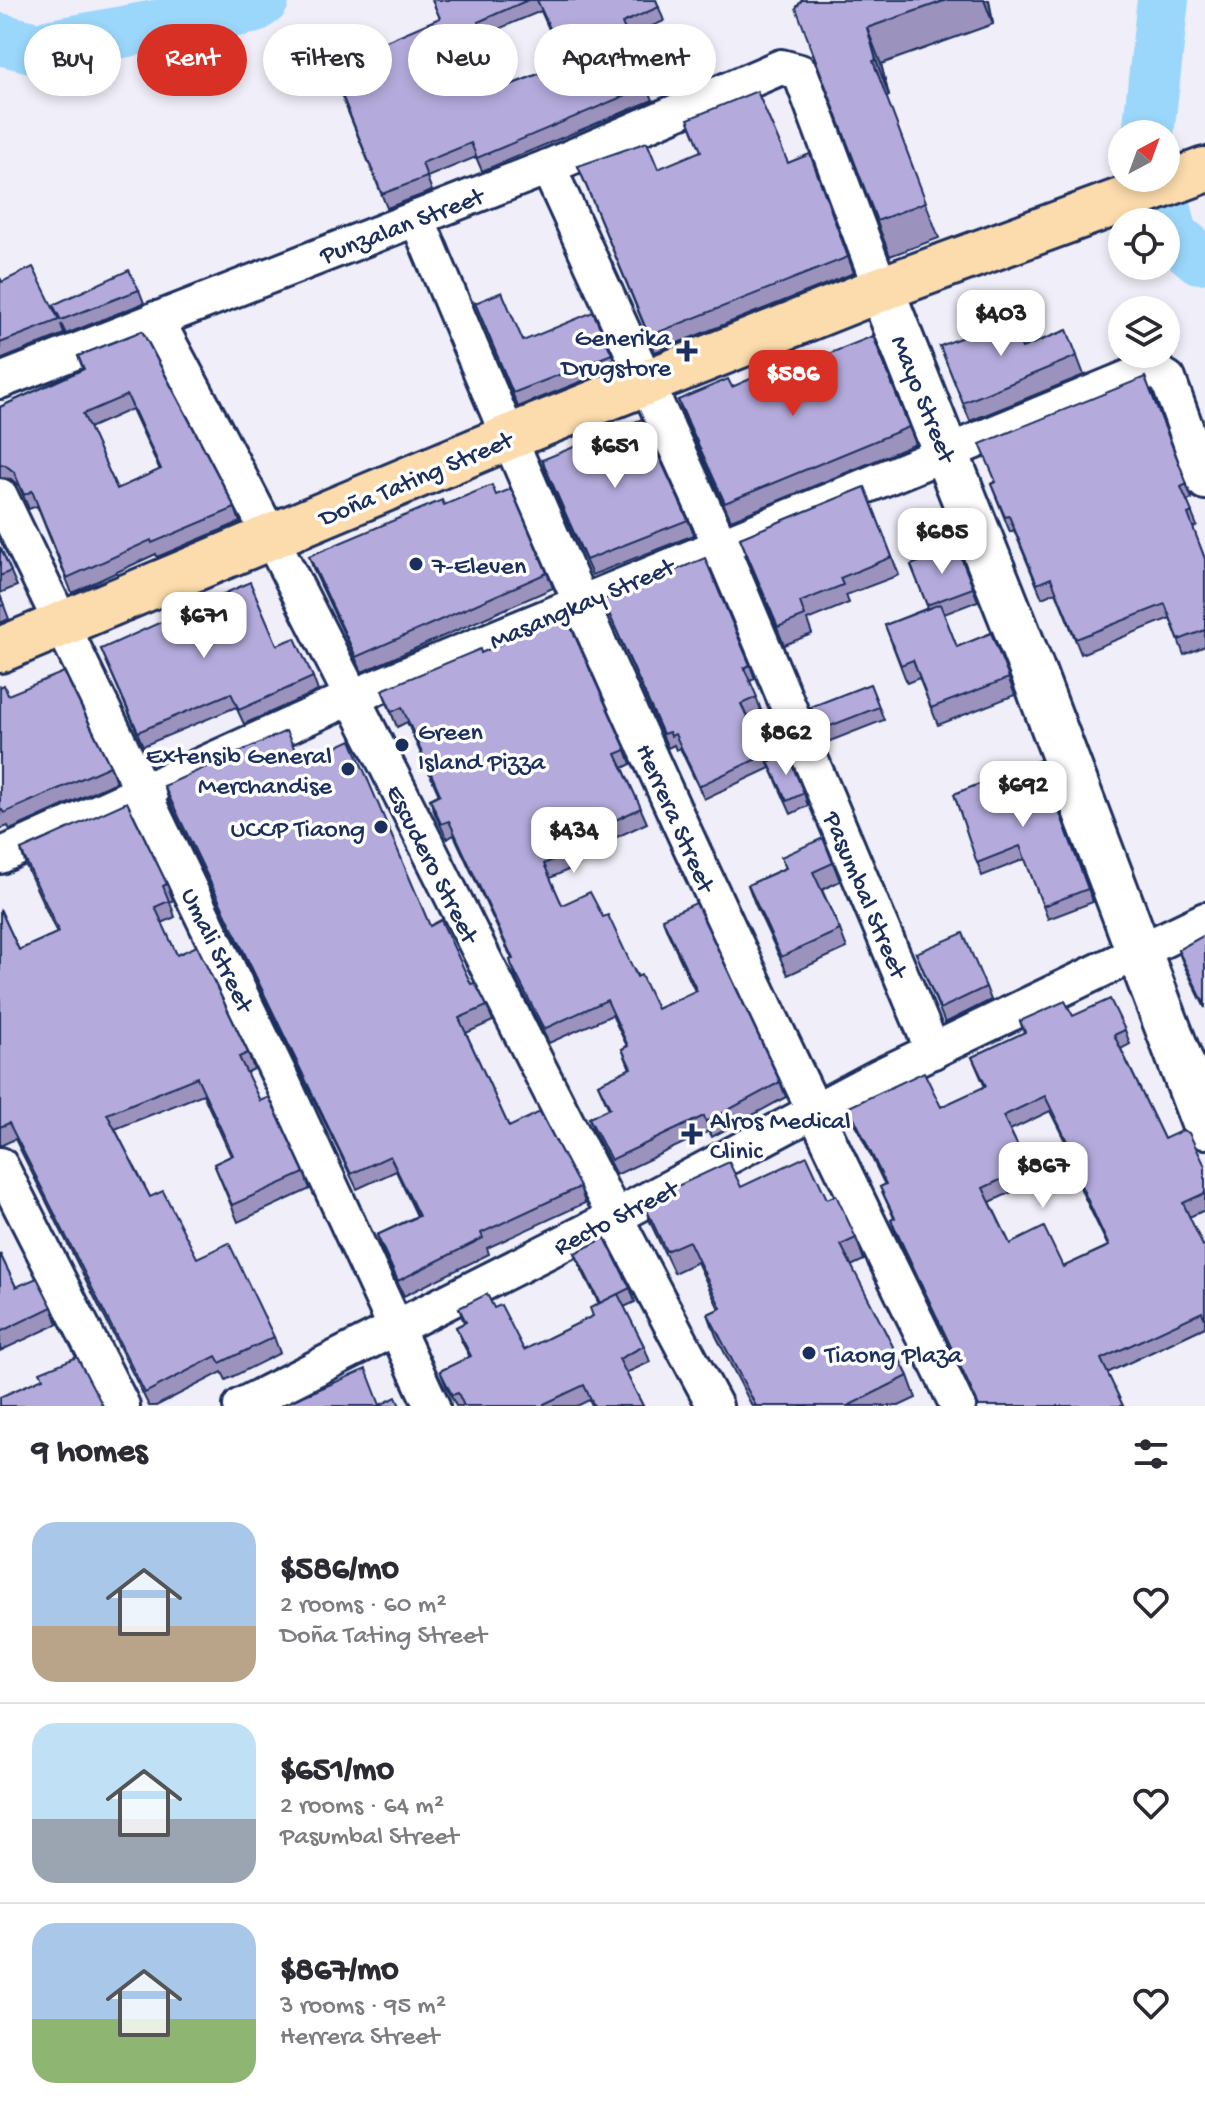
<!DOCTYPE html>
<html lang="en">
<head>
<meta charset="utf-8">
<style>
  :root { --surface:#fff; --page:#f7f7f7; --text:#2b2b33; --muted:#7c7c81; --line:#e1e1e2; --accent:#d93025 }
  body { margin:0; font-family:"Gochi Hand",sans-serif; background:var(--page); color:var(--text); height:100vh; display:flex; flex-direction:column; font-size:30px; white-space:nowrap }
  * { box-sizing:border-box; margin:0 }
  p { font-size:26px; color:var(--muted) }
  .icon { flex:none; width:44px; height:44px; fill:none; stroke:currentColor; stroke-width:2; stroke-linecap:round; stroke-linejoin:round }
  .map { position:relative; height:1406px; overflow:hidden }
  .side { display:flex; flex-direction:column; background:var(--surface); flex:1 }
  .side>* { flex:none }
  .hud { position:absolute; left:24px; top:24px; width:800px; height:72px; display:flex; gap:16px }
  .needle { width:52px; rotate:41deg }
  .tools { position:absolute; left:1108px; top:120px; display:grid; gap:16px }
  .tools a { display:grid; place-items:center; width:72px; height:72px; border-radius:50%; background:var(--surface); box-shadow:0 4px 12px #0003; font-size:40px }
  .price { position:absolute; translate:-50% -68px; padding:0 18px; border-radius:16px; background:#fff; color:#222; font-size:26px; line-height:52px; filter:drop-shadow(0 2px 4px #0008) }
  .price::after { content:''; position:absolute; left:50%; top:48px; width:24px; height:18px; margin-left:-12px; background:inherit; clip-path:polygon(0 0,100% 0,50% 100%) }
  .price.active { background:var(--accent); color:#fff }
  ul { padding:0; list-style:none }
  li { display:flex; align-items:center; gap:24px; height:200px; padding:0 32px }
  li+li { border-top:2px solid var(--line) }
  li span { display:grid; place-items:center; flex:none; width:224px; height:160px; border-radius:24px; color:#555 }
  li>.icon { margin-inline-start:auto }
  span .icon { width:96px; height:96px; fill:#fffc; stroke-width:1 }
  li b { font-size:34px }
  h2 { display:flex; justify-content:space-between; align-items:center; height:96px; padding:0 32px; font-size:34px }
  .tag { padding:0 28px; border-radius:36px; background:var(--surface); box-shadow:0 4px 12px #0003; font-size:28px; line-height:72px }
  .tag.active { background:var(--accent); color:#fff }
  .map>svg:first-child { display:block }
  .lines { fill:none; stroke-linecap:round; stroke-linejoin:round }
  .river { stroke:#9bd7fb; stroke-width:52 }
  .street-casing { stroke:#1b2f5e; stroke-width:40 }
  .secondary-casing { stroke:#1b2f5e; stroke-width:50 }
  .primary-casing { stroke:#1b2f5e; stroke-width:50 }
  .street { stroke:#fff; stroke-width:34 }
  .secondary { stroke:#fff; stroke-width:44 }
  .primary { stroke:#fcdcac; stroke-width:44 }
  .wall { fill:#9b93bd; stroke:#1b2f5e; stroke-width:2; fill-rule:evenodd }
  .shaded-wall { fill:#7e789a; stroke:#1b2f5e; stroke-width:2 }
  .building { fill:#b4abdc; stroke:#1b2f5e; stroke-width:2; fill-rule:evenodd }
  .poi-dot { fill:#1b2f5e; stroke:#fff; stroke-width:3 }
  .labels { text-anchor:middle; stroke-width:7; stroke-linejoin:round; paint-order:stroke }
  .street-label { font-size:26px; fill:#1b2f5e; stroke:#fff }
  .poi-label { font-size:26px; fill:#1b2f5e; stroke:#fff; text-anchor:start }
</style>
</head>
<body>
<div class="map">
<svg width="1205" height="1406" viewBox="0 0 1205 1406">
  <rect width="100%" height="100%" fill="#f0eef8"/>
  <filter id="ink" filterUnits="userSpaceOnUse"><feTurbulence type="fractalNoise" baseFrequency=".0125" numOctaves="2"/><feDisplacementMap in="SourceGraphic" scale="16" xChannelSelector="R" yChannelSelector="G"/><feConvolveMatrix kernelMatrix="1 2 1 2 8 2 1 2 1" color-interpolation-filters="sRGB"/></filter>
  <g filter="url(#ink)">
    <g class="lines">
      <g class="river">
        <polyline points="0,39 36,48 252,8 263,0"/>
        <polyline points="1148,134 1163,0"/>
        <polyline points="1159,178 1172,235 1199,258 1205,257"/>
      </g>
      <defs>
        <g id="street">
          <polyline points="548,167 720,544 933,1051"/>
          <path d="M417,218C582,621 765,1016 958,1406"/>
          <path d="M156,319C349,677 521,1047 715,1406"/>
          <polyline points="0,381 548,167 781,67 800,72 881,289"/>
          <polyline points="0,496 283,1083 432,1406"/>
          <polyline points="0,856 350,698 1145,371 1157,372 1168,379 1205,482"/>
          <polyline points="0,1165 122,1406"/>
          <polyline points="241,1406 613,1218 880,1076 1205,920"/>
        </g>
        <polyline id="secondary" points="881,289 1031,667 1205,1126"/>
        <polyline id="primary" points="0,650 507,438 881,289 1205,170"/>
      </defs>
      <use href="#street" class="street-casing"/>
      <use href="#secondary" class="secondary-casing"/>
      <use href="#primary" class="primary-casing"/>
      <use href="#street" class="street"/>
      <use href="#secondary" class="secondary"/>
      <use href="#primary" class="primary"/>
    </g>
    <g class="wall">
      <path d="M432,0H656L664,21L627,37L653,100L482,171L476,157L427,177L432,191L387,208L330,67L440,18ZM541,11L557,47L537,55L543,72L503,88L492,82L476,45L486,40L484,35Z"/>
      <polygon points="802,0 989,0 993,24 881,64 889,96 886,97 939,238 890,256 809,44"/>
      <polygon points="810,154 854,273 655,352 578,166 658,169 788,163"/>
      <polygon points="0,278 2,282 56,314 139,290 144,303 66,334 61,324 64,334 0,360"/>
      <polygon points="475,303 523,341 612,354 617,367 518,407"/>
      <polygon points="1067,330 1084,375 970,421 940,346 1022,348"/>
      <path d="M142,331L235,508L240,522L157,557L156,554L72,593L37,506L29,509L19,486L11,479L0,478V407L83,369L78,356ZM132,409L160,470L117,489L89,428Z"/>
      <polygon points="781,373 909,427 916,444 731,520 684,417 678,400 732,387"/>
      <polygon points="1145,377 1192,499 1187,501 1197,526 1193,528 1205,559 1205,646 1184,655 1170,618 1081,654 1056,592 1042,598 1014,530 1010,532 991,484 995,482"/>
      <polygon points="542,460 688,520 694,535 592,575 547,476"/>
      <polygon points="865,487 899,575 846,595 849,603 807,620 812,634 784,645 740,538"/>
      <polygon points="496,495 547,573 553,588 362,672 314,571 309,556 444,505"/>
      <polygon points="0,547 17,586 0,593"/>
      <polygon points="957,547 978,601 944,614 957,647 991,633 1015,695 938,725 919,678 907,683 885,625 928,608 911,565"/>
      <polygon points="0,595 9,619 0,623"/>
      <polygon points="603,600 750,665 755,679 750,681 761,710 747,717 765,755 770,768 704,799 680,748 676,750 674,745 668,748"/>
      <polygon points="277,645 313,677 318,691 244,724 236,707 143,746 101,649"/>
      <polygon points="481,653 626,750 631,764 623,768 647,823 576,856 579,865 550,878 562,905 603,917 657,1009 695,991 668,933 662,918 780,1082 786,1097 712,1137 709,1131 616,1175 594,1132 589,1118 609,1109 598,1084 630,1069 622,1049 627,1046 612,1015 549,1043 517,981 510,960 512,959 454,835 447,839 435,814 430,799 439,795 407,722 397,727 382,690"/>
      <polygon points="870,684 884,720 825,743 811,707"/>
      <polygon points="0,687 8,695 110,766 116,782 10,830 8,826 0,829"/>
      <polygon points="1040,760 1093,902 1048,919 1025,859 982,876 954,794"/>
      <polygon points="768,762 804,793 808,806 791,814"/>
      <polygon points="301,763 430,926 487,1006 493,1021 466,1033 509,1127 580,1187 585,1203 487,1248 489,1254 404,1296 382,1250 377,1235 417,1216 396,1171 357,1189 169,801 164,786"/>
      <polygon points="21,850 167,884 173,900 170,902 175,917 162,923 177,955 248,1053 254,1069 246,1073 260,1101 304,1173 310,1189 238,1222 214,1164 231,1156 203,1094 115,1129 150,1197 197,1258 274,1337 280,1353 226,1380 222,1372 156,1406 149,1406 15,1139 0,1146 0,909 19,950 57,933 26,866"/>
      <polygon points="781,857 833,863 840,881 822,890 840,930 847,948 788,975 755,904 748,885 785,868"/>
      <polygon points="1205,935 1205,1008 1183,963 1178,950"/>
      <polygon points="916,953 986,987 991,1000 945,1023"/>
      <path d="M1073,1016L1125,1030L1130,1044L1121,1049L1164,1139L1205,1166V1210L1189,1217L1203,1246L1205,1245V1327L1107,1373L1123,1406H977L896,1234L891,1220L894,1218L880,1187L885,1185L854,1121L849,1107H941L985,1087L972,1057L1024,1033L1020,1021ZM1050,1111L1082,1175L1077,1177L1082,1192L1108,1246L1063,1267L1010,1244L990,1202L1033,1182L1028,1167L1010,1130Z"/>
      <polygon points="741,1187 827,1199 856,1238 864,1260 851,1266 908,1376 916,1398 899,1406 752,1406 716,1336 708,1314 719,1309 697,1262 674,1273 651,1224 643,1202"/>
      <polygon points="575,1253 630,1288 635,1302 624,1307 644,1346 650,1362 626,1373 643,1406 592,1406 589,1400 577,1406 456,1406 446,1386 440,1371 470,1357 462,1342 456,1327 464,1323 459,1308 494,1308 524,1350 593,1316 599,1304 580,1266"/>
      <polygon points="0,1254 16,1287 52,1307 58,1324 0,1351"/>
    </g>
    <g class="shaded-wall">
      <polygon points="984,0 989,0 993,24"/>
      <polygon points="867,28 881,64 889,96 876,60"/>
    </g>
    <g class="building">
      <polygon points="432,0 528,0 478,22 481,27 470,31 492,82 499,79 503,88 544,72 537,55 558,46 537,0 656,0 659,7 622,23 648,86 477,158 471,143 422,163 427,177 382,194 325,53 365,37 370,48 440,18"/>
      <polygon points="802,0 947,0 867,28 876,60 873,61 926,202 877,221 796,8"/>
      <polygon points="757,91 788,163 810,154 848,257 649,336 578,166 647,142 658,169 701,151 688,119"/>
      <polygon points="33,267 59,320 0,343 0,278 2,282"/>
      <polygon points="129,270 139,290 61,320 53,305"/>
      <polygon points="502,292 523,341 593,312 612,354 513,393 475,303"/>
      <polygon points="1010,318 1022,348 1067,330 1077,356 963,403 940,346"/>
      <path d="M142,331L235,508L152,543L151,540L67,578L32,491L24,495L14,472L5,465L0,464V407L84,369L78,356ZM127,395L161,469L117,489L83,414Z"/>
      <polygon points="873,336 909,427 725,503 678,400 728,379 732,387 778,367 781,373"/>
      <polygon points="1145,377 1187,484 1181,487 1192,512 1188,514 1205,559 1205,630 1179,640 1165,604 1076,639 1051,578 1037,584 1009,516 1005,517 991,484 996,482 980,444"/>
      <polygon points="642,419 688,520 586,560 542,460"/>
      <polygon points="492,485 496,495 511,489 547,573 356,657 309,556 442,500 444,505"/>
      <polygon points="865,487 892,557 840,578 843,585 800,602 805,616 778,627 740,538"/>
      <polygon points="0,547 11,571 0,576"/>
      <polygon points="957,547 973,588 927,605 911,565"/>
      <polygon points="705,558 750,665 744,668 757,697 741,704 765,755 699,786 675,734 671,736 669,732 663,734 603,600"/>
      <polygon points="250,582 277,645 295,638 313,677 239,710 231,693 138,732 101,649"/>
      <polygon points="0,595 4,605 0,606"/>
      <polygon points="940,604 957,647 991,633 1009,678 931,708 913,660 901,665 885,625"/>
      <polygon points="565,614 626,750 616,754 641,808 569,842 573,850 544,864 562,905 590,892 603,917 608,915 637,977 641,975 657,1009 697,991 662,918 696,903 780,1082 706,1122 704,1116 611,1160 589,1118 610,1108 598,1084 631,1068 622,1049 628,1046 607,1000 544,1029 512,966 510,960 513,959 449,821 441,824 430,799 440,794 402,707 392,712 382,690 480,649 481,653"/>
      <polygon points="64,672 110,766 4,813 2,810 0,811 0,687 4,685 8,695"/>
      <polygon points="870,684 879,707 820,730 811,707"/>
      <polygon points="286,731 301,763 351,740 430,926 441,920 471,984 475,983 487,1006 459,1018 509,1127 540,1112 580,1187 481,1233 483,1238 398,1281 377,1235 419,1216 390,1156 351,1174 164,786"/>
      <polygon points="787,753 804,793 787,801 768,762"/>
      <polygon points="1040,760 1088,889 1043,906 1020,846 977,863 954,794"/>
      <polygon points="127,802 167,884 163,886 169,901 155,907 177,955 197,946 248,1053 239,1057 260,1101 269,1097 304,1173 232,1205 214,1164 233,1155 197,1077 107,1114 150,1197 163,1191 197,1258 229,1243 274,1337 220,1363 216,1356 145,1393 9,1123 0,1127 0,909 19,950 59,932 21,850"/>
      <polygon points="823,838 833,863 813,872 840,930 781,957 748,885 786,868 781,857"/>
      <polygon points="963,933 986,987 940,1009 916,953"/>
      <polygon points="1205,935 1205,1005 1178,950"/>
      <path d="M1110,999L1125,1030L1114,1035L1164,1139L1183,1130L1189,1133L1205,1166V1193L1183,1203L1203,1246L1205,1245V1319L1202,1312L1101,1359L1123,1406H979L891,1220L895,1218L880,1187L886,1184L849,1107L924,1072L941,1107L986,1086L972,1057L1025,1032L1020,1021L1065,1001L1073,1016ZM1045,1096L1083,1174L1077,1177L1109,1246L1063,1267L1044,1227L1010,1244L983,1188L1028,1167L1003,1116Z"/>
      <polygon points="807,1156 827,1199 836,1195 856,1238 841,1245 908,1376 848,1406 756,1406 708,1314 721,1308 689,1241 666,1251 643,1202 729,1162 741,1187"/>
      <polygon points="605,1238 630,1288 600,1303 575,1253"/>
      <polygon points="0,1254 16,1287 37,1278 52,1307 0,1332"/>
      <polygon points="487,1294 494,1308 501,1305 524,1350 593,1316 590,1308 618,1294 644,1346 619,1359 643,1406 594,1406 584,1385 544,1404 544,1406 464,1406 458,1393 452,1395 440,1371 471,1356 456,1327 466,1322 459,1308"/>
      <polygon points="77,1357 103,1406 0,1406 0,1397 43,1378 40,1372"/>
      <polygon points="366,1369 380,1405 396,1397 400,1406 280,1406"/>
    </g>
  </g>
  <g class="poi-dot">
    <path d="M683 339h8v8h8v8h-8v8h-8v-8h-8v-8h8z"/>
    <circle cx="416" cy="564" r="8"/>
    <circle cx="402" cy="745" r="8"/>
    <circle cx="348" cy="769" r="8"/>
    <circle cx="381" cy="827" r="8"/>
    <path d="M688 1122h8v8h8v8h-8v8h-8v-8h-8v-8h8z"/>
    <circle cx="809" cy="1353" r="8"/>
  </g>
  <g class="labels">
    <g class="street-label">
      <text transform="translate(401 224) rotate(-21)" y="9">Punzalan Street</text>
      <text transform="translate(925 398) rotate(68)" y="9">Mayo Street</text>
      <text transform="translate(415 477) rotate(-23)" y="9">Doña Tating Street</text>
      <text transform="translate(581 602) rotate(-23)" y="9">Masangkay Street</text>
      <text transform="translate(677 817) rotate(66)" y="9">Herrera Street</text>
      <text transform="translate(434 863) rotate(63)" y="9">Escudero Street</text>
      <text transform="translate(867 894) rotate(67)" y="9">Pasumbal Street</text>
      <text transform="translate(219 949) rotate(64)" y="9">Umali Street</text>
      <text transform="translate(615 1216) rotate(-27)" y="9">Recto Street</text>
    </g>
    <g class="poi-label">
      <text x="671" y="345" text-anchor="end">Generika<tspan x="671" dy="30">Drugstore</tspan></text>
      <text x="432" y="573">7-Eleven</text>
      <text x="418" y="739">Green<tspan x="418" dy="30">Island Pizza</tspan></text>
      <text x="332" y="763" text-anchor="end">Extensib General<tspan x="332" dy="30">Merchandise</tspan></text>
      <text x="365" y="836" text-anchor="end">UCCP Tiaong</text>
      <text x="710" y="1128">Alros Medical<tspan x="710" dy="30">Clinic</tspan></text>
      <text x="825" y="1362">Tiaong Plaza</text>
    </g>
  </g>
</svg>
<div class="tools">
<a><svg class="needle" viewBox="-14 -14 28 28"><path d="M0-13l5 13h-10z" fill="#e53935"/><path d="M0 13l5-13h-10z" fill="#7c7c81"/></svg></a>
<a><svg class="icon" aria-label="locate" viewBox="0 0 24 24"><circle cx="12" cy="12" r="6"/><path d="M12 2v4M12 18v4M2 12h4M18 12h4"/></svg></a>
<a><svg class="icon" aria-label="layers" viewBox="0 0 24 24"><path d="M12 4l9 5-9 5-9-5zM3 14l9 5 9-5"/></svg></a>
</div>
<b class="price" style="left:1001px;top:358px">$403</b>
<b class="price active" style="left:793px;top:418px">$586</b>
<b class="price" style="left:615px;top:490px">$651</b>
<b class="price" style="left:942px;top:576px">$685</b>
<b class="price" style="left:204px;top:660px">$671</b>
<b class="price" style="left:786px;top:777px">$862</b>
<b class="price" style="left:1023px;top:829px">$692</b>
<b class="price" style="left:574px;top:875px">$434</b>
<b class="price" style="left:1043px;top:1210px">$867</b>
<div class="hud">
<a class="tag">Buy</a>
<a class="tag active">Rent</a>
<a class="tag">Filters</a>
<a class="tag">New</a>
<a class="tag">Apartment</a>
</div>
</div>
<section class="side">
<h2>9 homes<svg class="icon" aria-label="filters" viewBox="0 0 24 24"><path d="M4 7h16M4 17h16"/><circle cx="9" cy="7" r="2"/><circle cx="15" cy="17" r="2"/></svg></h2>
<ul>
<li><span style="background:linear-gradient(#a9c7e8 65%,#b9a48a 0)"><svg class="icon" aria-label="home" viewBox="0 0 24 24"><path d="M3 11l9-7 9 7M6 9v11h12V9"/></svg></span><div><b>$586/mo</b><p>2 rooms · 60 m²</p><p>Doña Tating Street</p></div><svg class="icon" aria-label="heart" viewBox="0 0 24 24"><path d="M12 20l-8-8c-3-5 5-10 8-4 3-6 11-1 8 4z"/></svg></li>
<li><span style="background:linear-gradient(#bfe0f5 60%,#9aa5b1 0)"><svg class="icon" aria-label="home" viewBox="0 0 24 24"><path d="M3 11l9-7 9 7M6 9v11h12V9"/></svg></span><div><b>$651/mo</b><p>2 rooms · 64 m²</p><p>Pasumbal Street</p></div><svg class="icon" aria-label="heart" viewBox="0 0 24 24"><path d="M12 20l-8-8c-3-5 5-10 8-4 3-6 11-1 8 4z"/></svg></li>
<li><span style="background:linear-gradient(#a9c7e8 60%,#8fb573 0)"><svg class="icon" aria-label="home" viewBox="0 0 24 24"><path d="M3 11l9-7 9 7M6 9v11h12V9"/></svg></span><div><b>$867/mo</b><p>3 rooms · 95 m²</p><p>Herrera Street</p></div><svg class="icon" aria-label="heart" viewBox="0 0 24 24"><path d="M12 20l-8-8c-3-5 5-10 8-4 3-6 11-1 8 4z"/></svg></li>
</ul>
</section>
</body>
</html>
